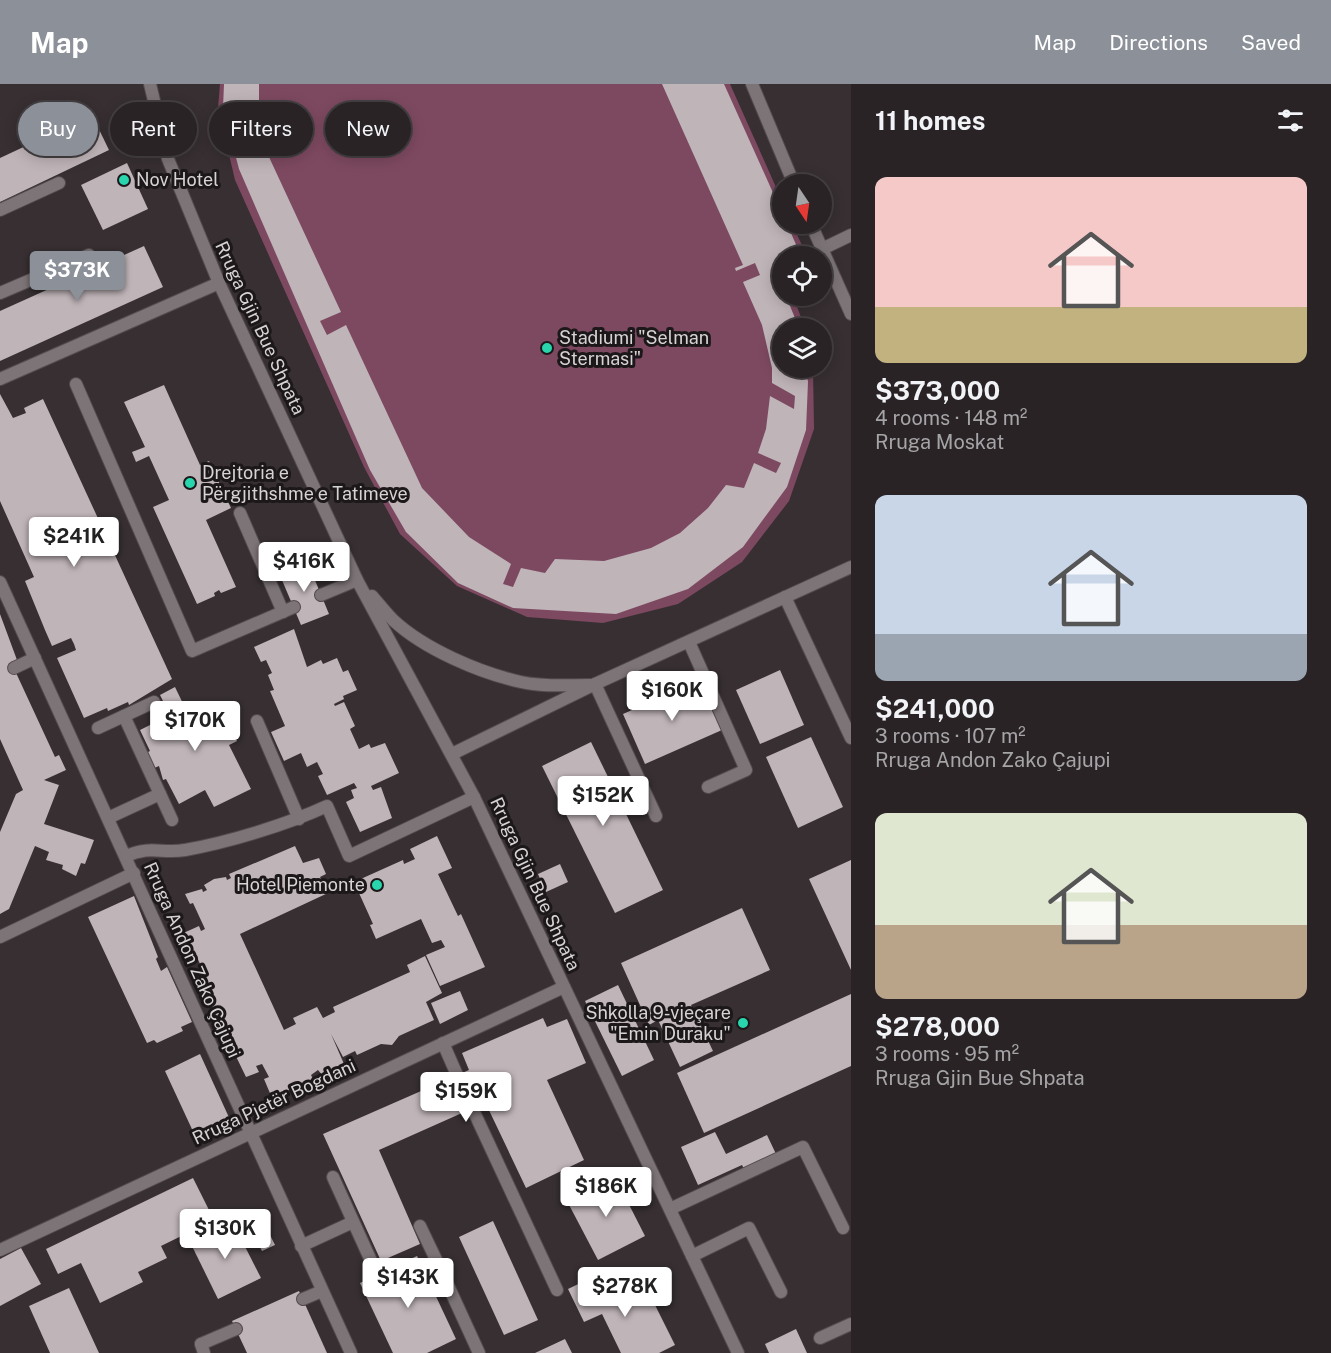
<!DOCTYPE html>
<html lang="en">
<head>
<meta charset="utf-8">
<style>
  :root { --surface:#292326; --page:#352f32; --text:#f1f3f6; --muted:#a5a4a7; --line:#454043; --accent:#8c9099 }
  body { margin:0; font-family:"Public Sans",sans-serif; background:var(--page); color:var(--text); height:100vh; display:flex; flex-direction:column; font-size:22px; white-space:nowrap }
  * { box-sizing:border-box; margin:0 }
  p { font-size:20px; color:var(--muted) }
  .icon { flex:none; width:33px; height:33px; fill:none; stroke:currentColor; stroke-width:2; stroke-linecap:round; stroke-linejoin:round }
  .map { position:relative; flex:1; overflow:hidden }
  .drawer { display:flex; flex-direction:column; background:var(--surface); width:480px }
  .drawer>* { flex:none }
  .banner { position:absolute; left:18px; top:18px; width:570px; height:54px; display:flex; gap:12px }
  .needle { width:39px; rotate:167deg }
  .tools { position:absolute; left:772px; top:90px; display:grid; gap:12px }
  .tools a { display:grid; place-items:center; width:60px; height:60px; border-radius:50%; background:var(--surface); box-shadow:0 3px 15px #0003,0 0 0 2px var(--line); font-size:30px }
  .price { position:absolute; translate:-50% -51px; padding:0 14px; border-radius:6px; background:#fff; color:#222; font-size:20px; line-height:39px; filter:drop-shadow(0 2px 3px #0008) }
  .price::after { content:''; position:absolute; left:50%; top:36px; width:18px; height:14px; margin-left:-9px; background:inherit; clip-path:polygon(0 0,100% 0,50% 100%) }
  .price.current { background:var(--accent); color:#fff }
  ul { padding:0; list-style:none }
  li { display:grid; align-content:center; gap:12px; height:318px; padding:0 24px }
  li span { display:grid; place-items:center; height:186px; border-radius:12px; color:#555 }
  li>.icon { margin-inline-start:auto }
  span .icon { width:108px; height:108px; fill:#fffc; stroke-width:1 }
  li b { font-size:26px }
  h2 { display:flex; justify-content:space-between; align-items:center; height:72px; padding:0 24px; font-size:26px }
  .pill { padding:0 21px; border-radius:27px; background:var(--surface); box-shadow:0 3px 15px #0003,0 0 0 2px var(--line); font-size:21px; line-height:54px }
  .pill.current { background:var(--accent); color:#fff }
  header { display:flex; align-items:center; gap:36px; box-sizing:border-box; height:84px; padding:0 30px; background:var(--accent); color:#fff }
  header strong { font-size:28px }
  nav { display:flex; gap:33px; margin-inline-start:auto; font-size:21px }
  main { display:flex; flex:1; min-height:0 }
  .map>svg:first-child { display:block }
  .green { fill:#7d4960 }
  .building { fill:#bfb4b8 }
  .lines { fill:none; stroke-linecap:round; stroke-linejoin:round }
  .lane-casing { stroke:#534b4e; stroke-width:14 }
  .street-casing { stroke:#534b4e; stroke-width:14 }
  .lane { stroke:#7d7477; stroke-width:12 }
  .street { stroke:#7d7477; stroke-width:12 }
  .poi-dot { fill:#29d5ad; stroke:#1c181a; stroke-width:2 }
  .labels { text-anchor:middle; stroke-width:6; stroke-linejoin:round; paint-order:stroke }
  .poi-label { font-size:18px; fill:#d7d2d4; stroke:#1c181a; text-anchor:start }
  .street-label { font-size:18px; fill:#d7d2d4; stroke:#1c181a }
</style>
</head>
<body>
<header>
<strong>Map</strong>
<nav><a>Map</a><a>Directions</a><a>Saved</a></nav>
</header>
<main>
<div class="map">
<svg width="851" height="1269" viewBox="0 0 851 1269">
  <rect width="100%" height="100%" fill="#372f32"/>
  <polygon class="green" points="220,0 730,0 783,119 783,140 792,140 807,172 783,172 783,212 793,212 805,244 783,244 783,284 813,284 814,345 789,417 742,478 678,520 603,539 527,533 457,502 400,450 364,383 235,96 218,24"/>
  <g class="building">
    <polygon points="224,0 259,0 259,31 269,73 341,228 320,237 327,251 346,241 422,404 469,453 511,480 503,500 513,503 521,484 545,489 555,475 604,477 651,464 680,449 708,424 726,401 744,404 754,379 776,389 781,379 758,369 766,345 770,312 794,325 795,312 772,299 772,284 762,241 743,198 760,191 755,179 736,187 735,184 743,181 662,0 724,0 783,131 783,140 787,140 801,172 783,172 783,189 777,192 783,212 786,212 799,244 783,244 783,284 806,284 808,298 806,346 787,403 743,463 688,505 616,530 513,524 458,499 406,448 370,386 239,85 223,24"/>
    <polygon points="92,31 109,66 0,118 0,74"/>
    <polygon points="127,79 148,125 103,146 81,101"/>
    <polygon points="144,162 163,203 0,277 0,227"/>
    <polygon points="164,301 200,381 209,377 231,424 206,436 236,503 221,509 219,506 214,509 215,512 197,520 153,423 169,416 149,372 136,378 132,368 145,363 124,318"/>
    <polygon points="0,310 13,334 26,329 24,324 43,315 172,595 129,621 128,618 108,627 107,624 84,634 57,574 76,566 74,560 71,554 52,562 45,546 25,497 34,493 0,417"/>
    <polygon points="307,477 329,530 301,541 279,489"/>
    <polygon points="0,530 17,576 11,578 55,673 59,671 66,686 44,696 59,701 44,740 94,756 85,780 81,779 76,792 62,785 63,781 46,776 49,768 35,762 9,825 0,830 0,748 16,710 23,706 0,655"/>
    <polygon points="294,545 307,583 321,576 323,580 337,574 343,588 348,586 357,606 343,612 344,615 334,620 335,622 344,618 355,642 350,645 359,665 369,660 371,664 385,659 399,689 371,702 373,706 381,703 392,734 360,748 346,718 354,714 351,706 357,704 354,699 327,711 318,692 323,690 317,678 307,683 301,669 284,677 271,648 285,642 270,607 274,606 268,591 272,589 266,576 261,578 254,563"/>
    <polygon points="780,586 804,641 760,660 736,606"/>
    <polygon points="700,596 722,646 645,680 623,630"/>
    <polygon points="175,603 190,634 219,619 237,657 229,661 251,705 214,723 205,706 179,720 166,695 163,696 159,682 152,685 144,670 150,667 140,646 170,631 160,611"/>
    <polygon points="811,653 843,723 798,744 766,673"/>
    <polygon points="591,658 663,806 615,829 542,682"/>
    <polygon points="437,752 452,784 438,790 458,832 461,830 485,883 440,902 426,871 445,863 441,856 432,859 421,835 376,855 370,841 373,840 354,798 403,776 404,780 415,775 410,765"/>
    <polygon points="295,762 303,779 319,774 326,790 320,793 328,809 240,850 284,946 296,940 293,934 317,923 323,934 335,928 333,923 410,888 407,881 425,872 442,909 426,918 434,936 399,952 392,961 381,960 357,971 355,967 343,973 331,950 344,980 323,992 318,986 311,991 313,995 272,1014 264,995 269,993 262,980 256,982 259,988 246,993 200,898 207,895 195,869 191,871 179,851 199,842 201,847 205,845 193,819 190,820 185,810 202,805 203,808 207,806 204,801 214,795 226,793 227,796 231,794 229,790"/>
    <polygon points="851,776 851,886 809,795"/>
    <polygon points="560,780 568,798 546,808 538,790"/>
    <polygon points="134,812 158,873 156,875 161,887 167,883 192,938 181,943 183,947 157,959 154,956 147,959 88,833"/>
    <polygon points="742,824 770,886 691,921 713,967 680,983 658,936 649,941 621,879"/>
    <polygon points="618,901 654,976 622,992 585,917"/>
    <polygon points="460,907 468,926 440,940 431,919"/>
    <polygon points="851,910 851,982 704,1049 677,989"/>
    <polygon points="543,934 547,943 567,935 586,979 547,996 584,1076 526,1104 487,1022 464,1032 462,1029 379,1066 420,1160 381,1177 323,1050 469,986 462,969"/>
    <polygon points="200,970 232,1040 197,1056 165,987"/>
    <polygon points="715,1048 726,1070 767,1051 776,1070 744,1085 742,1081 698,1101 681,1063"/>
    <polygon points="615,1093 645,1152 598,1176 567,1117"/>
    <polygon points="193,1094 214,1136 161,1162 167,1174 138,1188 143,1198 100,1219 81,1179 58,1190 46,1165"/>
    <polygon points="232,1137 261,1194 218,1215 190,1158"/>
    <polygon points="493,1137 538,1236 504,1251 459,1153"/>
    <polygon points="265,1141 275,1161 262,1167 252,1147"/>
    <polygon points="21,1164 41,1200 0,1222 0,1175"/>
    <polygon points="417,1172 456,1255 427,1269 393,1269 360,1199"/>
    <polygon points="597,1191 612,1222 647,1205 675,1261 659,1269 621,1269 602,1230 584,1238 568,1205"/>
    <polygon points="69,1204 99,1269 50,1269 29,1222"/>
    <polygon points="299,1207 327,1269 247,1269 232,1237"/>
    <polygon points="796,1245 807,1269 769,1269 765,1260"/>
    <polygon points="565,1255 572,1269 535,1269"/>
  </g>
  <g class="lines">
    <defs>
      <g id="lane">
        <polyline points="0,126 59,99"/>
        <polyline points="822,165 851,151"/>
        <polyline points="0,209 89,171"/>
        <polyline points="76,300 192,567 294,523"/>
        <polyline points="240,429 283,528"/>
        <polyline points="321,511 357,496"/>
        <polyline points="689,558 746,686 708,703"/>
        <polyline points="14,584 35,574"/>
        <polyline points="595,600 656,732"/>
        <polyline points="124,632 172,736"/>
        <polyline points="257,637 299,735"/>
        <polyline points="98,644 154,618"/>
        <polyline points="108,734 160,710"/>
        <polyline points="443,959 457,991"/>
        <polyline points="474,1028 557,1206"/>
        <polyline points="333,1093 372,1179"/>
        <polyline points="670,1125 803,1063 843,1144"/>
        <polyline points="420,1142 441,1186"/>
        <polyline points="301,1162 353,1138"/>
        <polyline points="692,1172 749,1144 781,1208"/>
        <polyline points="303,1215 322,1207"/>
        <polyline points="201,1260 236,1245"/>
      </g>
      <g id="street">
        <polyline points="150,0 168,75 219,199 357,496 474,713 738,1269"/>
        <polyline points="752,0 794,100"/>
        <polyline points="811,140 851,230"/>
        <polyline points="0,295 219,199"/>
        <polyline points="0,498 351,1269"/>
        <path d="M372,512C379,520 386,529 393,536C424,565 480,589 521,598C543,603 567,601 590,601"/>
        <polyline points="785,513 851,654"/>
        <polyline points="452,670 595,600 851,483"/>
        <path d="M126,772C151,761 162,770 185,766C229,758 286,741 327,722L349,772L474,713"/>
        <polyline points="0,853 134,789"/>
        <polyline points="0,1166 564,903"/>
        <polyline points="441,1186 479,1269"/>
        <polyline points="820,1254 851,1240"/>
        <polyline points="201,1260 204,1269"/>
      </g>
    </defs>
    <use href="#lane" class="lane-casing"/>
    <use href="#street" class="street-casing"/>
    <use href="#lane" class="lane"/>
    <use href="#street" class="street"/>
  </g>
  <g class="poi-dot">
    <circle cx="124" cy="96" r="6"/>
    <circle cx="547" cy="264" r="6"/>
    <circle cx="190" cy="399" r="6"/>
    <circle cx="377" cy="801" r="6"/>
    <circle cx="743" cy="939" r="6"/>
  </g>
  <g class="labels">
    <g class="poi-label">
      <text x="136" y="102">Nov Hotel</text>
      <text x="559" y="260">Stadiumi "Selman<tspan x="559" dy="21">Stermasi"</tspan></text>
      <text x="202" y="395">Drejtoria e<tspan x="202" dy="21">Përgjithshme e Tatimeve</tspan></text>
      <text x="365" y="807" text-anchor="end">Hotel Piemonte</text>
      <text x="731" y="935" text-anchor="end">Shkolla 9-vjeçare<tspan x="731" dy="21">"Emin Duraku"</tspan></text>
    </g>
    <g class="street-label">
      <text transform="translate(260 244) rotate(65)" y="6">Rruga Gjin Bue Shpata</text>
      <text transform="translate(535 800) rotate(65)" y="6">Rruga Gjin Bue Shpata</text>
      <text transform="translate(192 876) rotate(66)" y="6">Rruga Andon Zako Çajupi</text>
      <text transform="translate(274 1018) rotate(-25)" y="6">Rruga Pjetër Bogdani</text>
    </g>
  </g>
</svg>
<div class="tools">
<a><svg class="needle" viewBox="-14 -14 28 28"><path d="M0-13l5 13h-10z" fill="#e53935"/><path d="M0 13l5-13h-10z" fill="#a5a4a7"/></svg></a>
<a><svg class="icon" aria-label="locate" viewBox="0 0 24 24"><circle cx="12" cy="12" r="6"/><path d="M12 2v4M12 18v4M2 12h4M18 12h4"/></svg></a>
<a><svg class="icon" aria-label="layers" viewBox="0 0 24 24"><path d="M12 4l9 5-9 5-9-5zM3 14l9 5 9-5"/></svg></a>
</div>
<b class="price current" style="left:77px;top:218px">$373K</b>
<b class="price" style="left:74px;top:484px">$241K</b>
<b class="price" style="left:304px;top:509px">$416K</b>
<b class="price" style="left:672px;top:638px">$160K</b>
<b class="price" style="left:195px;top:668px">$170K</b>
<b class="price" style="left:603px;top:743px">$152K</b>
<b class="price" style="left:466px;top:1039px">$159K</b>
<b class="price" style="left:606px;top:1134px">$186K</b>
<b class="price" style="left:225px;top:1176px">$130K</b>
<b class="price" style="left:408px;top:1225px">$143K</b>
<b class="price" style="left:625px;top:1234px">$278K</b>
<div class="banner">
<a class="pill current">Buy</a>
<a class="pill">Rent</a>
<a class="pill">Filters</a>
<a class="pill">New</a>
</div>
</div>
<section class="drawer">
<h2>11 homes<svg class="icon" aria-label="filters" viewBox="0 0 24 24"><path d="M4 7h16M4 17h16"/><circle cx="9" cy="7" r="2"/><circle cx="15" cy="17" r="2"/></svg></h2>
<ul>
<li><span style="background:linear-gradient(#f6c9c9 70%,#c2b280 0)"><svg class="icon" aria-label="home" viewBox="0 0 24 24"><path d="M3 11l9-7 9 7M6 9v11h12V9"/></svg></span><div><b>$373,000</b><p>4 rooms · 148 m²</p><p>Rruga Moskat</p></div></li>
<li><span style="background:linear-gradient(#c9d6e8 75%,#9aa5b1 0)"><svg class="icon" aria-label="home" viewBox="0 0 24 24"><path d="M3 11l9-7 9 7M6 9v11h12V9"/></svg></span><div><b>$241,000</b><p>3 rooms · 107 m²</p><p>Rruga Andon Zako Çajupi</p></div></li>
<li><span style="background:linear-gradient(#dfe7d0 60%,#b9a48a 0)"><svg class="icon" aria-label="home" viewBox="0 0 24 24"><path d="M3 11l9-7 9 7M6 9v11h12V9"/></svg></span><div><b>$278,000</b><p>3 rooms · 95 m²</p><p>Rruga Gjin Bue Shpata</p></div></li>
</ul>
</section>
</main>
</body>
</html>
